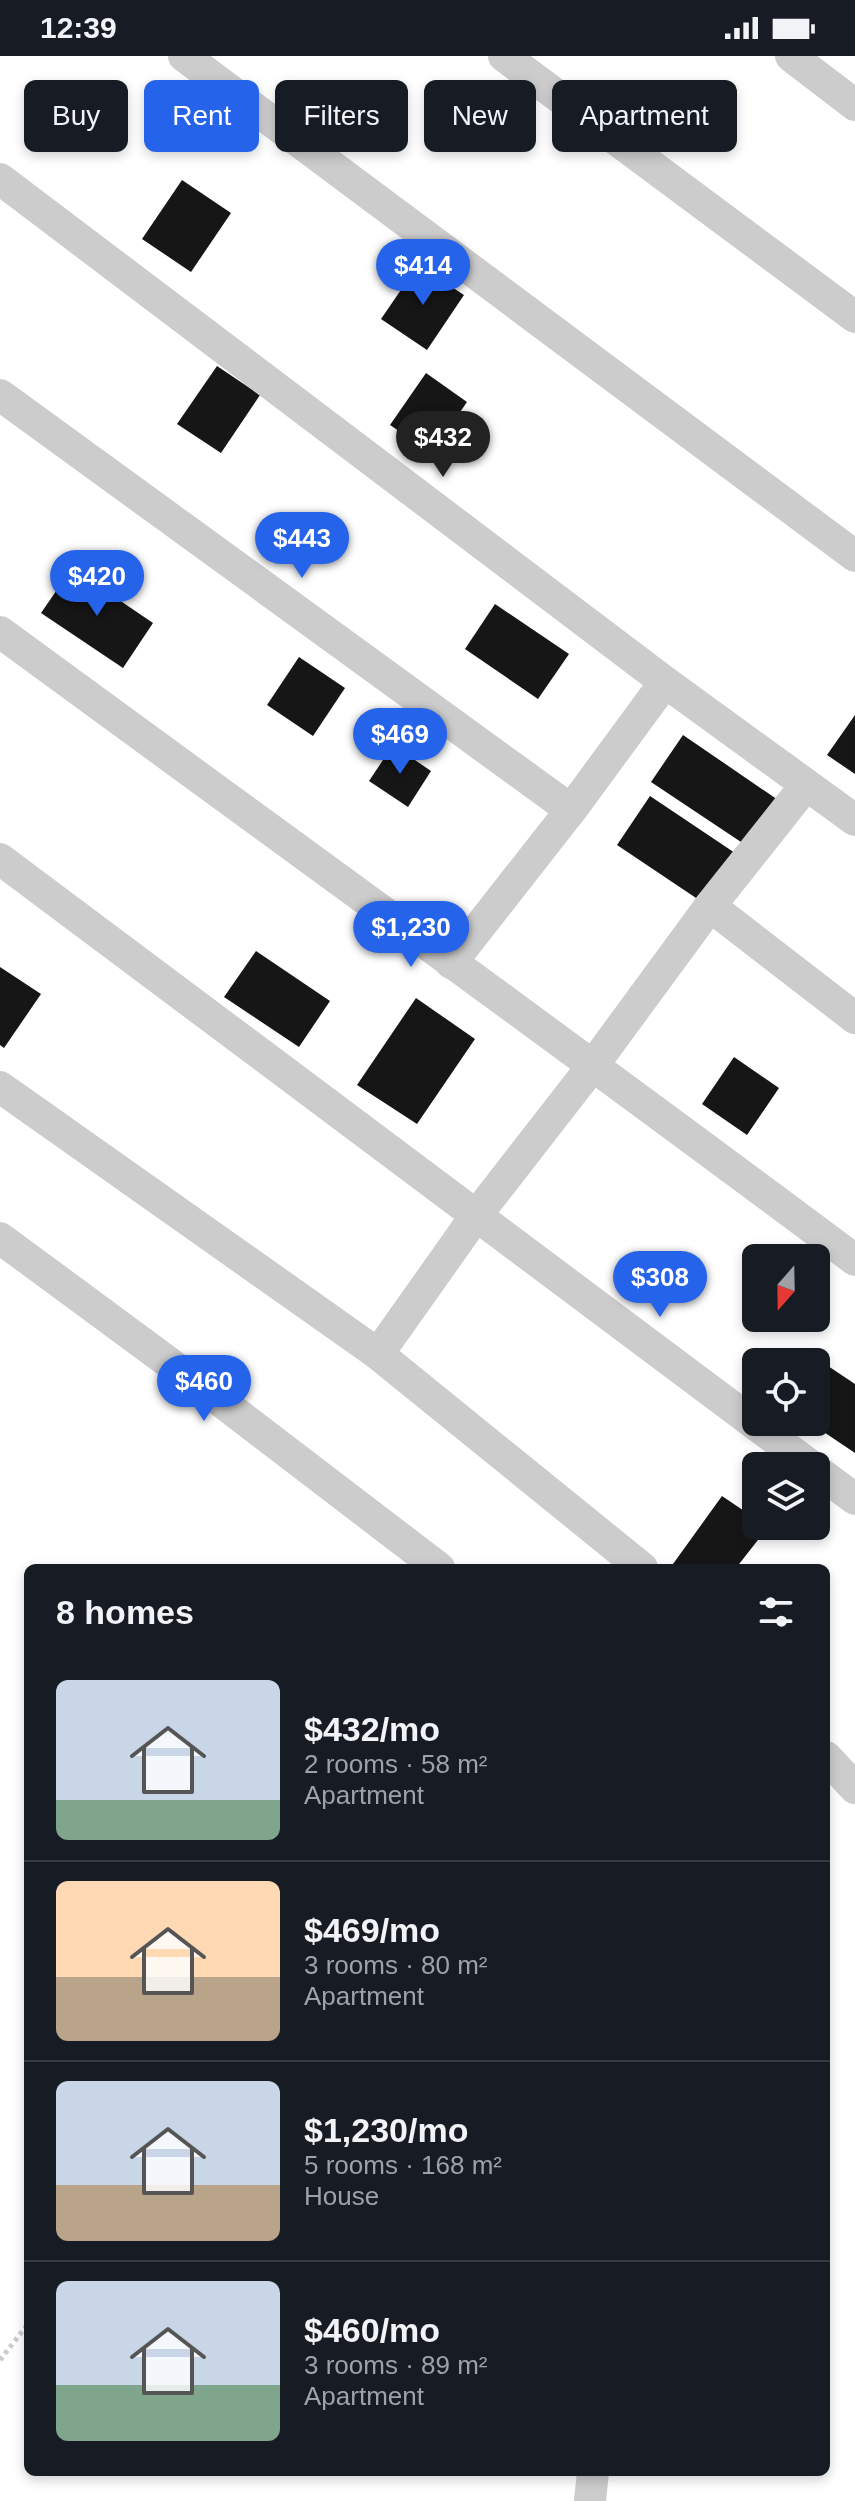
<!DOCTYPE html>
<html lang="en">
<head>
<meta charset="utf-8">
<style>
  :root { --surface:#171b24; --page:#242831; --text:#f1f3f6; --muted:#9ea1a6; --line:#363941; --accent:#2563eb }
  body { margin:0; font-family:Helvetica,sans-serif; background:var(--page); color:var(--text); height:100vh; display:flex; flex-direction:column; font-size:30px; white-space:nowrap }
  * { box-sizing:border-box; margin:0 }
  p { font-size:26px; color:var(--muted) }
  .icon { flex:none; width:44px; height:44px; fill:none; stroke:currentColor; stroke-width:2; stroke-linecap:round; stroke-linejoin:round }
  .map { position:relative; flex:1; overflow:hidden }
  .panel { position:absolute; left:24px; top:1508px; width:806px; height:912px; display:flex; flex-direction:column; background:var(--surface); border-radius:12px; box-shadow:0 4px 12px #0003 }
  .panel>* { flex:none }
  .guide { position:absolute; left:24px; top:24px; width:808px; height:72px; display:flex; gap:16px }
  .needle { width:52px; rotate:200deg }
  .tools { position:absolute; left:742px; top:1188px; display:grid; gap:16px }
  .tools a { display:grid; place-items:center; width:88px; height:88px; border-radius:12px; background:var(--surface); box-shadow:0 4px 12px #0003; font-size:40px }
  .price { position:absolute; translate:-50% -68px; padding:0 18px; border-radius:28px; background:var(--accent); color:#fff; font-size:26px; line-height:52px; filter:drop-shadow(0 2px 4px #0008) }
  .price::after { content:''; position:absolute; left:50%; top:48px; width:24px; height:18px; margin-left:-12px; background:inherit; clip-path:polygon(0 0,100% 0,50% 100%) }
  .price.current { background:#222; color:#fff }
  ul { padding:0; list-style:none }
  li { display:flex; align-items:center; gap:24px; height:200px; padding:0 32px }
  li+li { border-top:2px solid var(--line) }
  li span { display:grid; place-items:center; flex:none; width:224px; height:160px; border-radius:12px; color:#555 }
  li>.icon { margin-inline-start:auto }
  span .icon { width:96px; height:96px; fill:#fffc; stroke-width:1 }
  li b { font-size:34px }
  h2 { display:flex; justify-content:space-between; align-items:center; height:96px; padding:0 32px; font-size:34px }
  .chip { padding:0 28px; border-radius:12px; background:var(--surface); box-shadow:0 4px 12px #0003; font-size:28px; line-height:72px }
  .chip.current { background:var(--accent); color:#fff }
  .status { display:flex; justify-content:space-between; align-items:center; height:56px; padding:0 40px; background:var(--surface); direction:ltr }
  .status svg { height:22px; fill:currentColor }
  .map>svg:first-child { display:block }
  .building { fill:#161616 }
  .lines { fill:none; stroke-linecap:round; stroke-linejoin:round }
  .path { stroke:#ccc; stroke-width:5; stroke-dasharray:4 4; stroke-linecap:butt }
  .minor { stroke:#ccc; stroke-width:32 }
</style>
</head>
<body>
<div class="status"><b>12:39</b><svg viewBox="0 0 49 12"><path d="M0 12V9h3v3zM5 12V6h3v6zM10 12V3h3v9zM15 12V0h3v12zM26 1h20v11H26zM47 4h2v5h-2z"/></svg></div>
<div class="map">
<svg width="855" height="2445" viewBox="0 0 855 2445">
  <rect width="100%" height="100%" fill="#fff"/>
  <g class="building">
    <polygon points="182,124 231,157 191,216 142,183"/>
    <polygon points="418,209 464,239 427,294 381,263"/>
    <polygon points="217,310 260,339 221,397 177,368"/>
    <polygon points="426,317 467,346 432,397 390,369"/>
    <polygon points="72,512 153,567 123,612 41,557"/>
    <polygon points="495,548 569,598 538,643 465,593"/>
    <polygon points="299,601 345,632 313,680 267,649"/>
    <polygon points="855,659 855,718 827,699"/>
    <polygon points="683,679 781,746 750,792 651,726"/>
    <polygon points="393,689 431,715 408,751 369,725"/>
    <polygon points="650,740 738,799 705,848 617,789"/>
    <polygon points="256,895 330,945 299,991 224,941"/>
    <polygon points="0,911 41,938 4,992 0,989"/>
    <polygon points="416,942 475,983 417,1068 357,1029"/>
    <polygon points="734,1001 779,1032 747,1079 702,1048"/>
    <polygon points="825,1308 855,1328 855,1397 809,1366 816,1366 816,1322"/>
    <polygon points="722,1440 756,1463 756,1470 769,1470 736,1512 678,1512 673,1508"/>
  </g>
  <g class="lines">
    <polyline class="path" points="0,2304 28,2268"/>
    <g class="minor">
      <polyline points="184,0 855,500"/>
      <polyline points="504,0 855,261"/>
      <polyline points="791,0 855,49"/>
      <polyline points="0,123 665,626 855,764"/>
      <polyline points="0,339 571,754"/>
      <path d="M0,576C285,785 572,992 855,1204"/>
      <polyline points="0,803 811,1410"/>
      <polyline points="710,850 855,962"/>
      <polyline points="451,907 571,754 665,626"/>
      <polyline points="0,1031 378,1298 642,1512"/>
      <polyline points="0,1182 206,1334 439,1512"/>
      <polyline points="378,1298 475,1161 594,1008 710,850 806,729"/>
      <polyline points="816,1414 855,1443"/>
      <polyline points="826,1701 855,1732"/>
      <polyline points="590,2445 593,2416"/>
    </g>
  </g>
</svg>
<div class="tools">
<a><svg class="needle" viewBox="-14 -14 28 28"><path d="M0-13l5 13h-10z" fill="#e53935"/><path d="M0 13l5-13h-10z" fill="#9ea1a6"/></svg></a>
<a><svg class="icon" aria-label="locate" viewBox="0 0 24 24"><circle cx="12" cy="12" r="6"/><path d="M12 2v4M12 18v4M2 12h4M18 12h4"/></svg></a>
<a><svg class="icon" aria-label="layers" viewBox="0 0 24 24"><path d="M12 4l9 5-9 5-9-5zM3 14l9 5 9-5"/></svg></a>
</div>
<b class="price" style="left:423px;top:251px">$414</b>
<b class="price current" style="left:443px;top:423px">$432</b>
<b class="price" style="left:302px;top:524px">$443</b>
<b class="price" style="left:97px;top:562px">$420</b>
<b class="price" style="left:400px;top:720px">$469</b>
<b class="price" style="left:411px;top:913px">$1,230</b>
<b class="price" style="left:660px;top:1263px">$308</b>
<b class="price" style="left:204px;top:1367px">$460</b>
<div class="guide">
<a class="chip">Buy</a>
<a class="chip current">Rent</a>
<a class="chip">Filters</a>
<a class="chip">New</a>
<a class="chip">Apartment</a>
</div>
<section class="panel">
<h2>8 homes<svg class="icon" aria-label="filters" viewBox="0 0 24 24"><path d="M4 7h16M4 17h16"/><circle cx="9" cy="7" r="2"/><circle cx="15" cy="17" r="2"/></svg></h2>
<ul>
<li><span style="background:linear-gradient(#c9d6e8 75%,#7fa58c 0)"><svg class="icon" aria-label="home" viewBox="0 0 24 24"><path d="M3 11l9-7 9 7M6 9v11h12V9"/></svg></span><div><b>$432/mo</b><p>2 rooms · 58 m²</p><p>Apartment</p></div></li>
<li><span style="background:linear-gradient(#ffd9b3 60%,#b9a48a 0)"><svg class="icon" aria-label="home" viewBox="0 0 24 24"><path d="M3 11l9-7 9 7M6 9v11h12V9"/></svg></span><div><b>$469/mo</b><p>3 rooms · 80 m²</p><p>Apartment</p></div></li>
<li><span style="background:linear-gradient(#c9d6e8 65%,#b9a48a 0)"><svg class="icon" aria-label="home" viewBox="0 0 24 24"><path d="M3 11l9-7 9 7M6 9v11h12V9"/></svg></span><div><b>$1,230/mo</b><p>5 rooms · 168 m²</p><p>House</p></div></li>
<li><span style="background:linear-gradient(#c9d6e8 65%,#7fa58c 0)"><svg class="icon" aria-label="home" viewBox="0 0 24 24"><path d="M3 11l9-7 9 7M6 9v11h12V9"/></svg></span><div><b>$460/mo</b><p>3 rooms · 89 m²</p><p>Apartment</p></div></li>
</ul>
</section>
</div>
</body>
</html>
